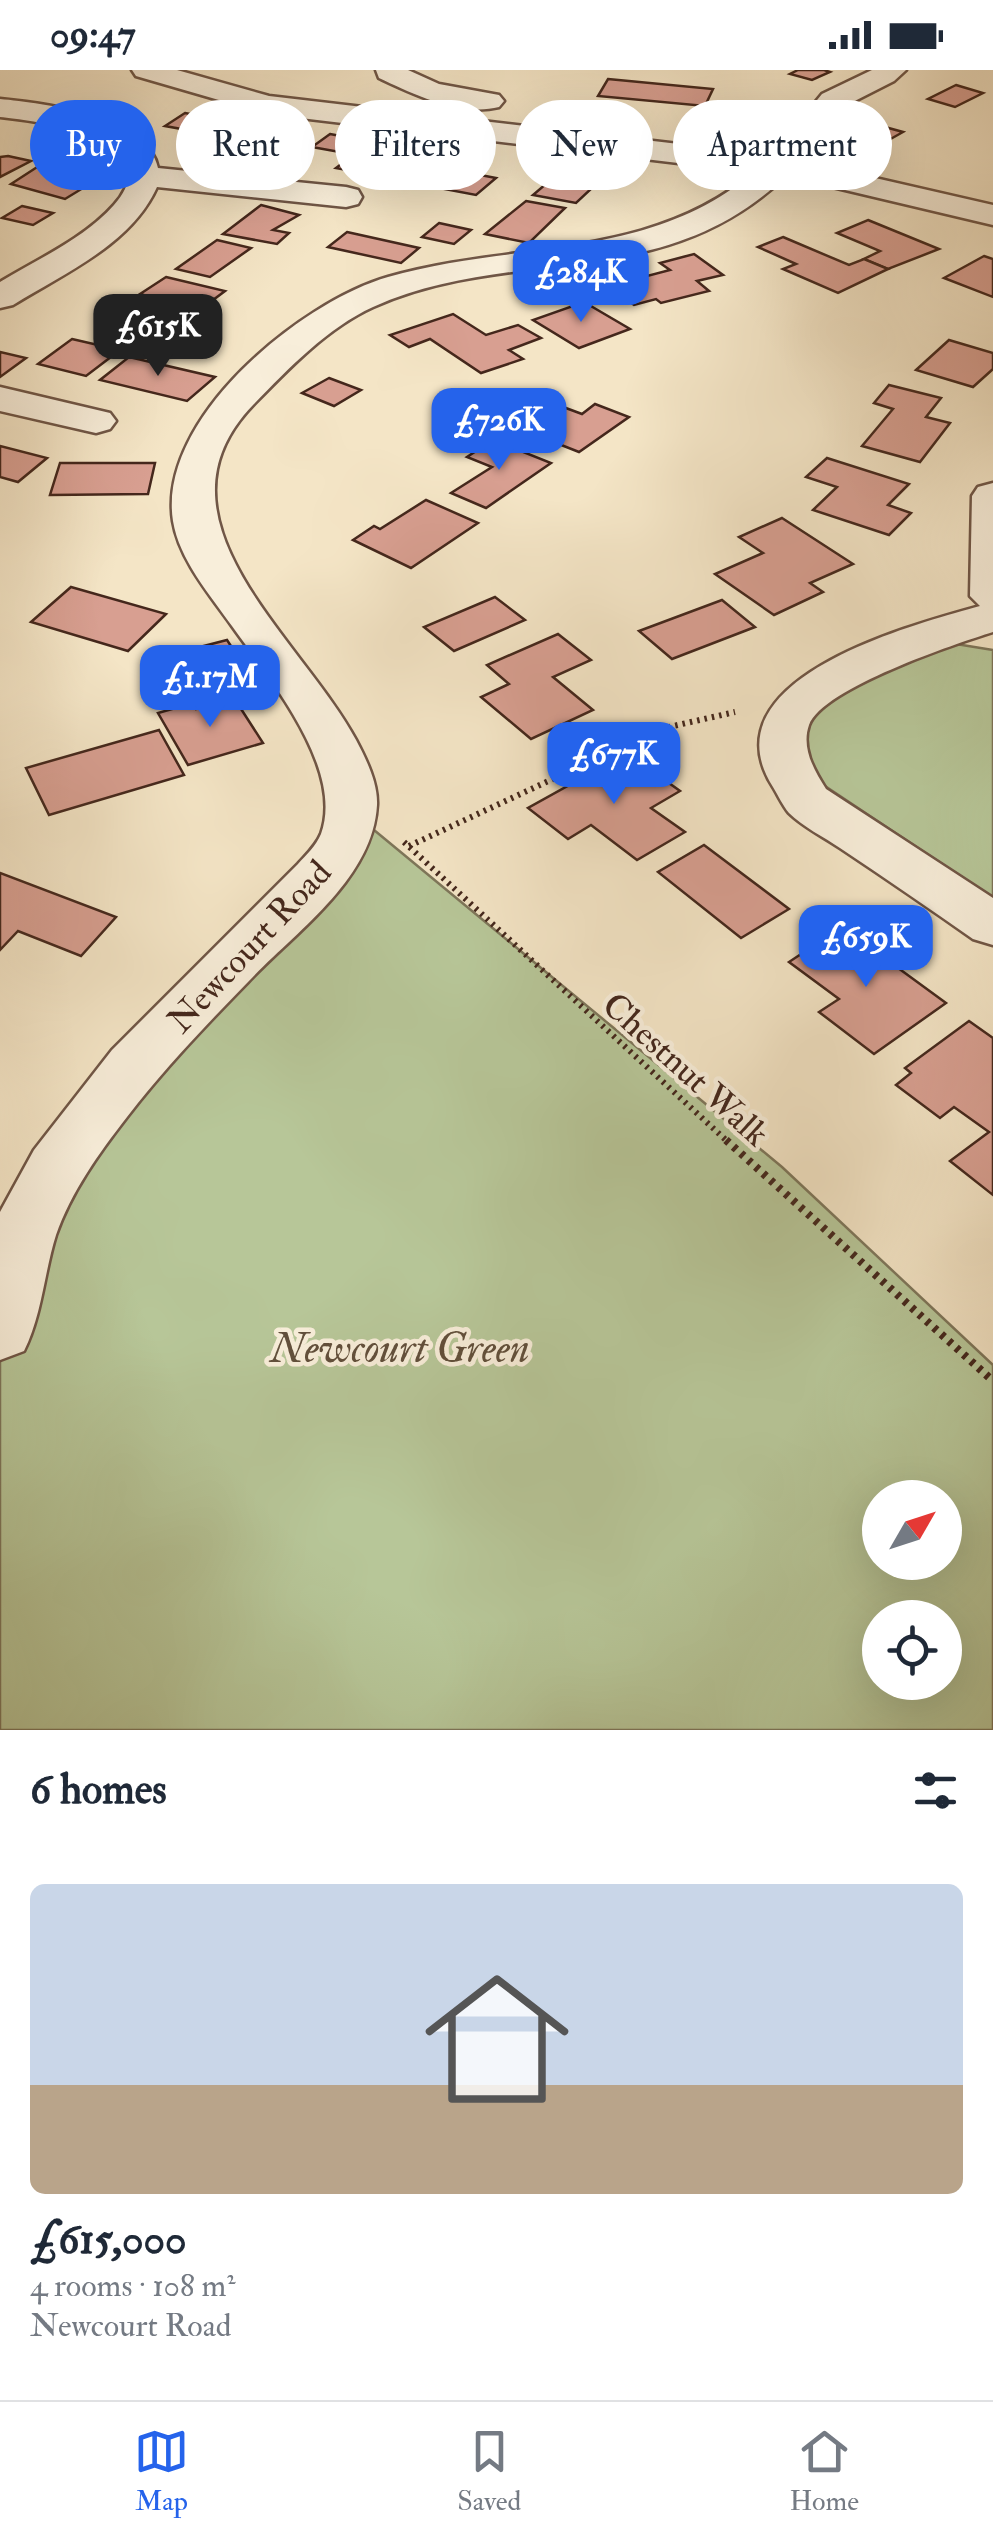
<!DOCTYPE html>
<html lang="en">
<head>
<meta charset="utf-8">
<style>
  :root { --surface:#fff; --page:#f6f6f7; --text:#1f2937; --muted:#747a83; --line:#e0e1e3; --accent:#2563eb }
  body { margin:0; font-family:"IM FELL Double Pica",serif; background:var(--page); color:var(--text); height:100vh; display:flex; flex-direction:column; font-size:38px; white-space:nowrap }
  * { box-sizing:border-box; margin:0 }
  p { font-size:32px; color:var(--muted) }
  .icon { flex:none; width:55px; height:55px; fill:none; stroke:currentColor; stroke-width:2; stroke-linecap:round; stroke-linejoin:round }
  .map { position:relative; height:1660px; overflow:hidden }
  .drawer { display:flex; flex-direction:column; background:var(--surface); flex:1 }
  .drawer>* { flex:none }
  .top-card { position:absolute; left:30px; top:30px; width:935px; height:90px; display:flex; gap:20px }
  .needle { width:65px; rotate:51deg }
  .controls { position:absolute; left:862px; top:1410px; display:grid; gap:20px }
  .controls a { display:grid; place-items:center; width:100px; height:100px; border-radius:50%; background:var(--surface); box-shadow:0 10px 40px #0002; font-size:50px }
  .price { position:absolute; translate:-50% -85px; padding:0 22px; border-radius:20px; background:var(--accent); color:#fff; font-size:32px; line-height:65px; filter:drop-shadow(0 2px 5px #0008) }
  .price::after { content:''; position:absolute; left:50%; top:60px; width:30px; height:22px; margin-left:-15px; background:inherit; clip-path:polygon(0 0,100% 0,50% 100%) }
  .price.selected { background:#222; color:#fff }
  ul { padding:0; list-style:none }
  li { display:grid; align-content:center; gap:20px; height:530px; padding:0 30px }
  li+li { border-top:2px solid var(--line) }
  li span { display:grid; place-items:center; height:310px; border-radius:15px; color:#555 }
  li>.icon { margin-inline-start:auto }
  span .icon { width:180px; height:180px; fill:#fffc; stroke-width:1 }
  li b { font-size:42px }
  h2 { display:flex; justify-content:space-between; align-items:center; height:120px; padding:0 30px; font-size:42px }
  .tag { padding:0 35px; border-radius:45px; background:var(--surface); box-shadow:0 10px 40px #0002; font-size:35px; line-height:90px }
  .tag.selected { background:var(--accent); color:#fff }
  .status { display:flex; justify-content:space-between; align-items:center; height:70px; padding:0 50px; background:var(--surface); direction:ltr }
  .status svg { height:28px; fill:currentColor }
  .dock { display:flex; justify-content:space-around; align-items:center; height:140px; border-top:2px solid var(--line); background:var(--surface); font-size:28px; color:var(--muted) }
  .dock a { display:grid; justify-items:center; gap:5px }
  .dock .selected { color:var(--accent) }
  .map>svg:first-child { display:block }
  .green { fill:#b7c698; stroke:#7e765a; stroke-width:2.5; fill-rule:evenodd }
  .building { fill:#d89f91; stroke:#44271c; stroke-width:2.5 }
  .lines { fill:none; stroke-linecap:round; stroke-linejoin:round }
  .minor-casing { stroke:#705646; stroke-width:5 }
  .path-far1 { stroke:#44271c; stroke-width:6; stroke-dasharray:2.5 5; stroke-linecap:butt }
  .path { stroke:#44271c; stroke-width:8; stroke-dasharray:4 6; stroke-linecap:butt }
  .minor { fill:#f8eeda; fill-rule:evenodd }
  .labels { text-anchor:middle; stroke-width:9; stroke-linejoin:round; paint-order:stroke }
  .street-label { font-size:35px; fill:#44271c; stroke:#f8eeda }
  .near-park-label { font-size:42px; font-style:italic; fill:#614f3b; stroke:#f8eeda }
</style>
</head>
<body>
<div class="status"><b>09:47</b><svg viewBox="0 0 49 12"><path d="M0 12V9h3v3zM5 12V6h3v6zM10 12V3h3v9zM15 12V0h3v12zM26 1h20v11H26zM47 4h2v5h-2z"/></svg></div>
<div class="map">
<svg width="993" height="1660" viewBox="0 0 993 1660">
  <rect width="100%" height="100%" fill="#f4e5c6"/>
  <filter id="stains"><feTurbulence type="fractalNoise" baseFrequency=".002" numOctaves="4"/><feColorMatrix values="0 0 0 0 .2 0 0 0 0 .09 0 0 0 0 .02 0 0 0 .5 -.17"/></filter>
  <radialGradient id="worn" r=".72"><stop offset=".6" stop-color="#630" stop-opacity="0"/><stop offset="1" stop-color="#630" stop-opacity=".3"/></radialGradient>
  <g class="green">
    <path d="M956,574L993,580V828L822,714C805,690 794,651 822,629C842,613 909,589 936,576Z"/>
    <path d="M351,741L782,1097L993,1295V1660H0V1260L35,1136ZM880,1428H945V1492H880ZM880,1548H945V1612H880Z"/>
  </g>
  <g class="building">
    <polygon points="798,0 824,0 830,2 812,10 790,4"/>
    <polygon points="608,9 713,19 705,36 598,26"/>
    <polygon points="956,15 983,23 955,37 928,29"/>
    <polygon points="185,43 253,56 218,80 182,73 198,62 165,56"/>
    <polygon points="874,54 903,62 887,71 858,63"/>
    <polygon points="330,64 362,70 345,83 312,77"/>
    <polygon points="365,76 400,83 391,90 404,93 385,107 336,98"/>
    <polygon points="8,86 31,91 0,107 0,87"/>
    <polygon points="48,90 86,98 66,111 88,115 65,129 11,114"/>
    <polygon points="418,93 496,108 476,125 397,110"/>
    <polygon points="568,95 608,103 576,133 533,125"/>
    <polygon points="526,131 565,138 529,173 485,164"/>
    <polygon points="261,135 299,145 273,160 289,163 277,174 223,164"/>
    <polygon points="22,136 53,143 33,155 2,148"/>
    <polygon points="868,150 939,179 888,199 864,189 880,181 837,163"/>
    <polygon points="439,153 471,160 454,174 422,167"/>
    <polygon points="347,162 419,178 401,193 328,177"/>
    <polygon points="783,167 849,195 864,189 888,199 838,223 783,199 796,194 758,177"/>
    <polygon points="217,170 251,178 210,207 176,199"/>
    <polygon points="694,184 723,205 697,211 709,221 661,233 656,229 634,235 598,209 626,201 636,209 670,200 660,193"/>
    <polygon points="984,186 993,189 993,227 944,208"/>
    <polygon points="166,207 225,221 181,254 138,243 158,229 140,224"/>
    <polygon points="584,232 630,259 579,278 533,250"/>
    <polygon points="453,244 486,265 518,255 541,268 509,280 523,289 481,303 430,269 409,277 390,265"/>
    <polygon points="72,269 120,280 86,306 38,294"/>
    <polygon points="949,270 993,283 993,299 973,317 916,300"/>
    <polygon points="0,282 26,288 0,307"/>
    <polygon points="129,287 215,307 187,331 100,310"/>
    <polygon points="329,308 361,320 334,336 302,323"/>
    <polygon points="889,315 941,328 926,347 950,353 920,392 862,376 893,339 874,333"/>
    <polygon points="555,334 582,344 595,334 629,347 579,382 518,358"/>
    <polygon points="493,370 551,393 486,438 451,423 492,397 467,387"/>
    <polygon points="0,376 47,388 18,412 0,407"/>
    <polygon points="827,388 909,414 888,435 911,443 889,465 813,440 837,417 806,407"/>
    <polygon points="60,393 155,393 148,424 50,425"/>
    <polygon points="426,430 478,453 411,498 353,470 374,456 380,459"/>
    <polygon points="782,448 853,494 810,513 823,522 774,545 715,504 763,483 739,467"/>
    <polygon points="71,517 166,544 128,581 31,552"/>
    <polygon points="495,527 525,550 454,581 424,557"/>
    <polygon points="722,530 755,557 672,589 639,561"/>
    <polygon points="558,564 591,590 553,607 593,640 531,669 481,627 509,614 487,595"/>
    <polygon points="227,570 244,596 200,609 184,581"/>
    <polygon points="234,628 263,673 188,695 158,643 193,633 196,639"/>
    <polygon points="159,660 184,705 49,745 26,698"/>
    <polygon points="627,683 680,721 651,738 685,762 637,790 591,755 568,769 528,738"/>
    <polygon points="704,775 789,839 741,868 658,802"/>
    <polygon points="0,803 116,847 81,886 18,861 0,880"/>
    <polygon points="842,857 946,933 874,984 819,942 839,929 789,892"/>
    <polygon points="969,951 993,968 993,1125 950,1091 989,1062 954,1037 940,1048 896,1015 911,1003 905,998"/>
  </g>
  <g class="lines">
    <defs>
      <g id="minor">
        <path d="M132,0H177L269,26L772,85L822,24L872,0H906L894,11L835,41L801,91L993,135V155L786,106C662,225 513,174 373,237C327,258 288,299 253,335C143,449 301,568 356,670C366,689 378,713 377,735C373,809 295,862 248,912C206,955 164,999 127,1047C99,1083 71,1122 56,1165C44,1203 42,1245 24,1281L0,1290V1142L34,1080L112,980L298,794C306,785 316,776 321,764C345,698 268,607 232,556C210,525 179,489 173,451C157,349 301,232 388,207C512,171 650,191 754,102L267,44L136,6Z"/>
        <path d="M376,0H408L439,14L499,25L504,31L499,37C460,47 413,24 379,8Z"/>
        <path d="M0,29C43,33 148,46 158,98L346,117L358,120L362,127L358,134L346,137L157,117C131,175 64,203 13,235L0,238V212C38,189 85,168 114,135C172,69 39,51 0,47Z"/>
        <polygon points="0,317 110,343 116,351 110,359 96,363 0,341"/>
        <path d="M993,413V562C955,574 823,618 809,655C801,678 814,700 826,719L993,828V875L973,869C929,838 885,808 840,778C824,767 803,757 789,743C783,736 778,725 773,717C705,610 908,556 980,536L970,526L972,426L978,417Z"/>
      </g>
    </defs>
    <use href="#minor" class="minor-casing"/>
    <g class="path-far1">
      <polyline points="404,772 728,1072"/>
      <polyline points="409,776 660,659 735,642"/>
    </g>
    <polyline class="path" points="726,1070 993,1311"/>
    <use href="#minor" class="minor"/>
  </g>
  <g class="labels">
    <g class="street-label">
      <text transform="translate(249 876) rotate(-47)" y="12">Newcourt Road</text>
      <text transform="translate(686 999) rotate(42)" y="12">Chestnut Walk</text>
    </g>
    <g class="near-park-label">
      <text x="400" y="1292">Newcourt Green</text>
    </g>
  </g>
  <rect width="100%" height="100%" filter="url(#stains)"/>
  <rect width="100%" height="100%" fill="url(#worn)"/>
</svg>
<div class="controls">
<a><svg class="needle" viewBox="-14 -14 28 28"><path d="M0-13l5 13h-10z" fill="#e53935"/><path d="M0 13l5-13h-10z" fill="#747a83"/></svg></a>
<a><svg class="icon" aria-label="locate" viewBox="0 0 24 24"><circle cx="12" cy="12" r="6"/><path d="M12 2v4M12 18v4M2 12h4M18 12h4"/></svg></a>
</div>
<b class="price" style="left:581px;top:255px">£284K</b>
<b class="price selected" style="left:158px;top:309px">£615K</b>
<b class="price" style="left:499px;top:403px">£726K</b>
<b class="price" style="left:210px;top:660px">£1.17M</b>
<b class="price" style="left:614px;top:737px">£677K</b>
<b class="price" style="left:866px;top:920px">£659K</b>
<div class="top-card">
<a class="tag selected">Buy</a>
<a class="tag">Rent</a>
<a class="tag">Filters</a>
<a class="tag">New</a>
<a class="tag">Apartment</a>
</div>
</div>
<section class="drawer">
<h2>6 homes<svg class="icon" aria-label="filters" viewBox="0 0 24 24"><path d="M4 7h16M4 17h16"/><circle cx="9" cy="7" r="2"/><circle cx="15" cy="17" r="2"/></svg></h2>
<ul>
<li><span style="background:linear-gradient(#c9d6e8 65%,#b9a48a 0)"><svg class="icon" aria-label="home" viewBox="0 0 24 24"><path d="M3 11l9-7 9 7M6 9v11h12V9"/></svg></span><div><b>£615,000</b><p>4 rooms · 108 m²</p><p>Newcourt Road</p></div></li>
</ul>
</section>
<nav class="dock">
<a class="selected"><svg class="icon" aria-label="map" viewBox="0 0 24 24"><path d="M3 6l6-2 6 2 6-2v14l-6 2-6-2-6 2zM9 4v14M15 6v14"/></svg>Map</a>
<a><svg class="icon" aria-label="saved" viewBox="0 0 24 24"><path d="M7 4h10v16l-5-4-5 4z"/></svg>Saved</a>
<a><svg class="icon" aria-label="home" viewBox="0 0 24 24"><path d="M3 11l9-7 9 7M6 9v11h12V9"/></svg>Home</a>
</nav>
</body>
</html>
